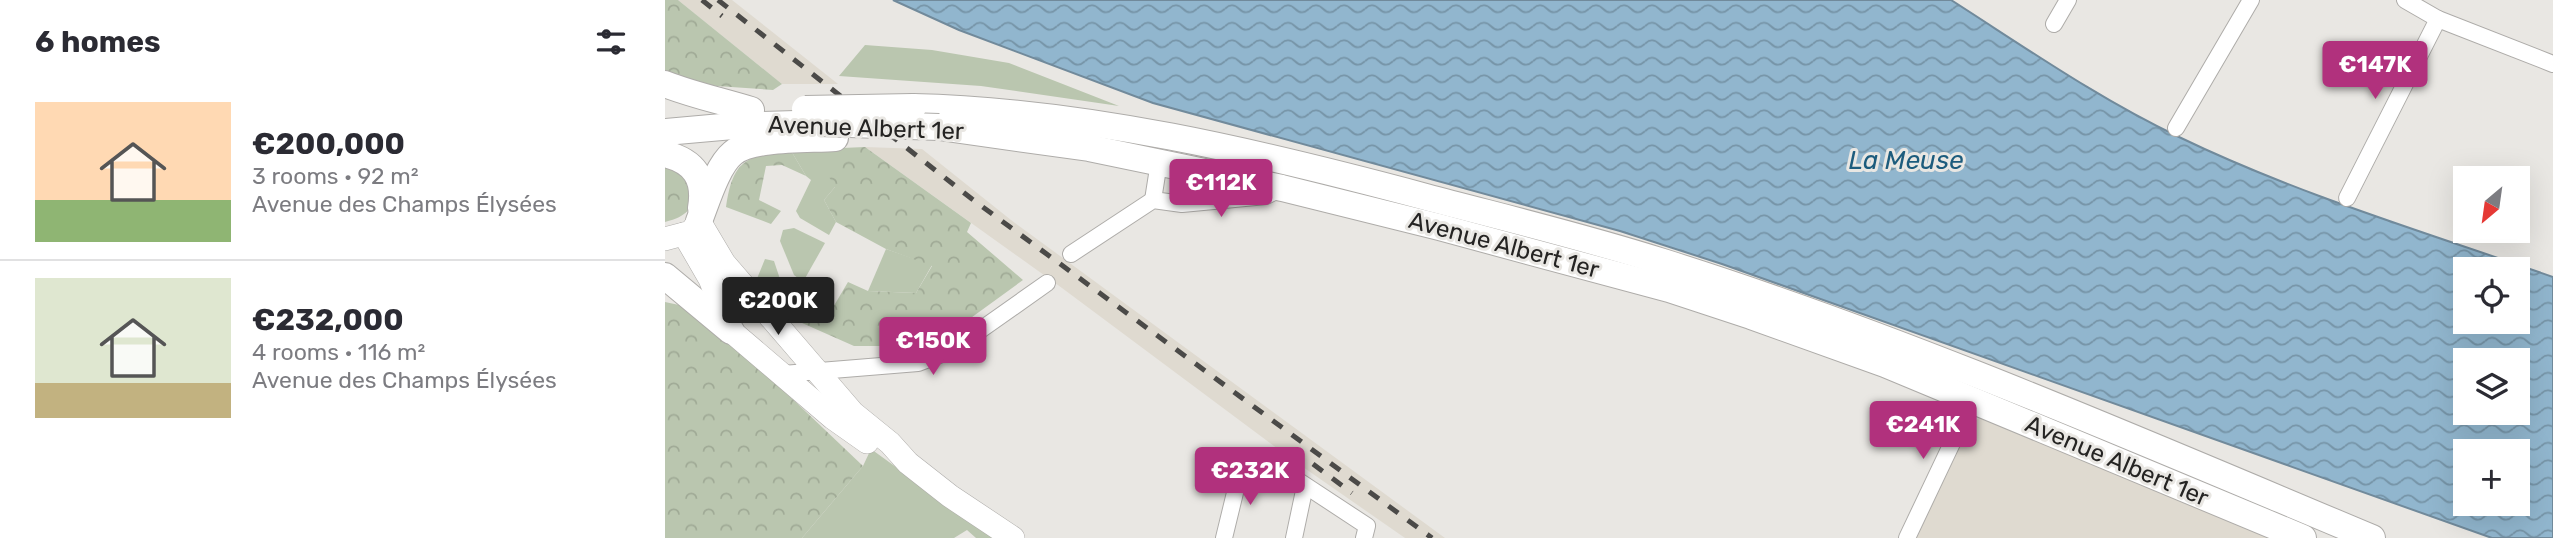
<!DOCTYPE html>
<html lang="en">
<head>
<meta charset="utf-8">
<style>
  :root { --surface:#fff; --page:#f7f7f7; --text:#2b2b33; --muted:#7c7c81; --line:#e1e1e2; --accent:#b1317d }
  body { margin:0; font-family:Rubik,sans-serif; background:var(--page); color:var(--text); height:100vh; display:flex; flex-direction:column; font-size:26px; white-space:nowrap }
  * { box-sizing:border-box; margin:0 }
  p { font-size:23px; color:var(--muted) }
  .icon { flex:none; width:38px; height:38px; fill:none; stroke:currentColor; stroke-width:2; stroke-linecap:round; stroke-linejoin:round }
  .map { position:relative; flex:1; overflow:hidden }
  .drawer { display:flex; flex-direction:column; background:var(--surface); width:665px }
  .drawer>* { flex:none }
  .needle { width:46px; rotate:209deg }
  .tools { position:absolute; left:1788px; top:166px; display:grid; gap:14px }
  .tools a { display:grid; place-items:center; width:77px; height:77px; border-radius:0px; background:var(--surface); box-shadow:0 7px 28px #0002; font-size:35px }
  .price { position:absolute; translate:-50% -60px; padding:0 16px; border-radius:7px; background:var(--accent); color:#fff; font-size:23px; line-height:46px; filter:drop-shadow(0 2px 4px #0008) }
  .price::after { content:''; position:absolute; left:50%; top:42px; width:21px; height:16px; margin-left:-10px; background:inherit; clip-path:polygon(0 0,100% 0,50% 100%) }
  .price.active { background:#222; color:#fff }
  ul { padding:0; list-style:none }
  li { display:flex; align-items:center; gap:21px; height:175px; padding:0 35px }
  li+li { border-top:2px solid var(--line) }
  li span { display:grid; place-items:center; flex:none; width:196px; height:140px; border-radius:0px; color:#555 }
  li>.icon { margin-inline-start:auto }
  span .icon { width:84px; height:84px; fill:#fffc; stroke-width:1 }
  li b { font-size:30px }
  h2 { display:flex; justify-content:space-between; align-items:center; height:84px; padding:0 35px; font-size:30px }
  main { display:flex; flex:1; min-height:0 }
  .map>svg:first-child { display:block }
  .built { fill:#dfdad0 }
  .grass { fill:#bac6af }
  .forest { fill:url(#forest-crowns) }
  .water { fill:url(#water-waves); stroke:#718a9b; stroke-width:2; fill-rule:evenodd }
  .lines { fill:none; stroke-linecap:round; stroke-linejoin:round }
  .street-casing { stroke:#aeaca9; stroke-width:18 }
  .secondary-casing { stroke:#aeaca9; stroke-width:24 }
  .primary-casing { stroke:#aeaca9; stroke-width:28 }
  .street { stroke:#fff; stroke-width:16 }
  .secondary { stroke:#fff; stroke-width:23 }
  .primary { stroke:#fff; stroke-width:26 }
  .rail { stroke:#4b4a48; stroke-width:5; stroke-dasharray:12 12; stroke-linecap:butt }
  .primary-bridge-casing { stroke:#aeaca9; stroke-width:28; stroke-linecap:butt }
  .primary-bridge { stroke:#fff; stroke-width:26 }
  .labels { text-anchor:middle; stroke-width:6; stroke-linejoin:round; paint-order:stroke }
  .street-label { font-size:24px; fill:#252423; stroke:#e9e7e3 }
  .water-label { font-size:26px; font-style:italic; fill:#1d5c7d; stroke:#e9e7e3 }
</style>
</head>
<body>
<main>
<section class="drawer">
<h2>6 homes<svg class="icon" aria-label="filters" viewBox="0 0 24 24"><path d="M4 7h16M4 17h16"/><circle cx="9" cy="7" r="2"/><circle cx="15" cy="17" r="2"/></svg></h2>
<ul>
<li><span style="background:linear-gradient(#ffd9b3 70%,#8fb573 0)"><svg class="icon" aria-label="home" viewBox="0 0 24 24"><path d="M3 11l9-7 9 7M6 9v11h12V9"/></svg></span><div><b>€200,000</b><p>3 rooms · 92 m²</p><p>Avenue des Champs Élysées</p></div></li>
<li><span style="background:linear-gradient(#dfe7d0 75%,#c2b280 0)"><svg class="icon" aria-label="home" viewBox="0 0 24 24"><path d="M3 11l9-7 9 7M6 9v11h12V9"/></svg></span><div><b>€232,000</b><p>4 rooms · 116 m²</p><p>Avenue des Champs Élysées</p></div></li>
</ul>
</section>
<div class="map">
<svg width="1888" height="538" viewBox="0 0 1888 538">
  <defs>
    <pattern id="forest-crowns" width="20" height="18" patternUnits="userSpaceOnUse" patternTransform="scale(1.75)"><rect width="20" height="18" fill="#bac6af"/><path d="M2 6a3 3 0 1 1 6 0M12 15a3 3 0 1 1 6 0" fill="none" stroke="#a0aa96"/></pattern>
    <pattern id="water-waves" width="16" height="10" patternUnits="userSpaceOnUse" patternTransform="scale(1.75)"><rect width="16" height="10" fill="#91b6ce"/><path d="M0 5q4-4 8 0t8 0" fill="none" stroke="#7694a7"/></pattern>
  </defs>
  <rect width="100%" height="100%" fill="#e9e7e3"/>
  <g class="built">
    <polygon points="13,0 67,0 173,84 117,84"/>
    <polygon points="200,147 257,149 346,220 780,538 740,538 625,458 397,288"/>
    <polygon points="1320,414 1612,538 1250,538 1305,424"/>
  </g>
  <g class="grass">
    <polygon points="200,45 267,50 344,63 454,106 316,86 174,76"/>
    <polygon points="177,148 170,187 159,200 171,222 164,235 135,218 131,211 146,180 141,176 125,149"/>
    <polygon points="129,228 160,243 138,282 129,275 115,241 118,230"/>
    <polygon points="221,249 267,265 251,293 203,291"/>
    <polygon points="100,259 109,261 115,279 127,287 108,301 97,293 91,281"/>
    <polygon points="206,449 329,538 311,538 302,530 289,538 137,538 198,466"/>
  </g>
  <g class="forest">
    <polygon points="0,0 13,0 117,84 108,90 37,85 0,70"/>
    <polygon points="200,147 306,223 302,232 358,280 292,328 243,346 189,346 128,319 108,301 124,290 167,309 183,282 203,291 251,293 267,266 221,249 171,222 159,200 170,187 161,172 177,148"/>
    <path d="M125,149L141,176L117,165L101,166L94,200L116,211L106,224L61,207C68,159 81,157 125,149Z"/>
    <path d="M0,162L31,187C26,210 23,216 0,222Z"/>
    <polygon points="0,302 33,309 198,466 137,538 0,538"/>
  </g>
  <path class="water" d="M228,0H1286C1361,48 1434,99 1514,137C1634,195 1763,233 1888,277V538H1827L1057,264L955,231L488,103L294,30ZM1801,270H1853V322H1801ZM1801,360H1853V413H1801ZM1801,452H1853V504H1801Z"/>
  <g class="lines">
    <defs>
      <g id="street">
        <polyline points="1740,0 1773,19 1888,64"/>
        <polyline points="1389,24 1403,0"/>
        <polyline points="1511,128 1586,0"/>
        <polyline points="1682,198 1773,19"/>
        <polyline points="488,200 494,162"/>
        <polyline points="406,254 488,200 517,204 601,196 613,190"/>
        <polyline points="118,374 253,363 287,350 382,283"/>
        <polyline points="559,538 576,468 629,478 702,526 699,538"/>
        <polyline points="629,538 640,486"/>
        <polyline points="1242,538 1307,401"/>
      </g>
      <g id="secondary">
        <polyline points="19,234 45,279 66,331 168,418 202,442"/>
        <polyline points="0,239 26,232 34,221 59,263 188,413 225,443 243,463 285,496 348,538"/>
      </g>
      <g id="primary">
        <path d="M0,84C28,95 57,101 86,110"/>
        <path d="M248,107C421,111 593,152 761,197C840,218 920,237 998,262C1240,338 1473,440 1707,538"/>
        <polyline points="274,127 424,148 617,188 774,227 1004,289 1086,316 1220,364 1638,538"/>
        <polyline points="0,132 68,126 131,124"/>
        <path d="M0,154C29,161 41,178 36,208"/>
        <path d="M34,221C42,201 52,166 68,153C87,137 145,140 170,138"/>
        <polyline points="0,276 66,331"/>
      </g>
    </defs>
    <use href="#street" class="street-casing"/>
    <use href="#secondary" class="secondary-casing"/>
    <use href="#primary" class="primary-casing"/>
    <use href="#street" class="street"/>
    <use href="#secondary" class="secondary"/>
    <use href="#primary" class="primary"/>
    <g class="rail">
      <polyline points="37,0 57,16"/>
      <polyline points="53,0 307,199 767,538"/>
      <polyline points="648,464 687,493"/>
    </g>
    <defs>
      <g id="primary-bridge">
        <polyline points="140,109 248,107"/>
        <polyline points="155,123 274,127"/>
      </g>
    </defs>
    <use href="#primary-bridge" class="primary-bridge-casing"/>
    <use href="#primary-bridge" class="primary-bridge"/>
  </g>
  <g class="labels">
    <g class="street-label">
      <text transform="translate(201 128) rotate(2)" y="8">Avenue Albert 1er</text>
      <text transform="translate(839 245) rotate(15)" y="8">Avenue Albert 1er</text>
      <text transform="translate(1452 461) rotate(23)" y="8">Avenue Albert 1er</text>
    </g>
    <g class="water-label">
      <text x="1241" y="169">La Meuse</text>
    </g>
  </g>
</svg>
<div class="tools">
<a><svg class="needle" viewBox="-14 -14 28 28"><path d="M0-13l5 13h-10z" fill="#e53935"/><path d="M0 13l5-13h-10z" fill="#7c7c81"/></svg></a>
<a><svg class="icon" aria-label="locate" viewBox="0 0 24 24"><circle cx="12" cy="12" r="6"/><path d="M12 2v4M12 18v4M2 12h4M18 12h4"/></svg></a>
<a><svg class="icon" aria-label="layers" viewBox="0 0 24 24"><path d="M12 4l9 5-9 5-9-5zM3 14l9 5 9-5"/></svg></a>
<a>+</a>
</div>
<b class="price" style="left:1710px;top:101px">€147K</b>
<b class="price" style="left:556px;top:219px">€112K</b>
<b class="price active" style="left:113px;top:337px">€200K</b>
<b class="price" style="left:268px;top:377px">€150K</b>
<b class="price" style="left:1258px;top:461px">€241K</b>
<b class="price" style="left:585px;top:507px">€232K</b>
</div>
</main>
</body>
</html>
